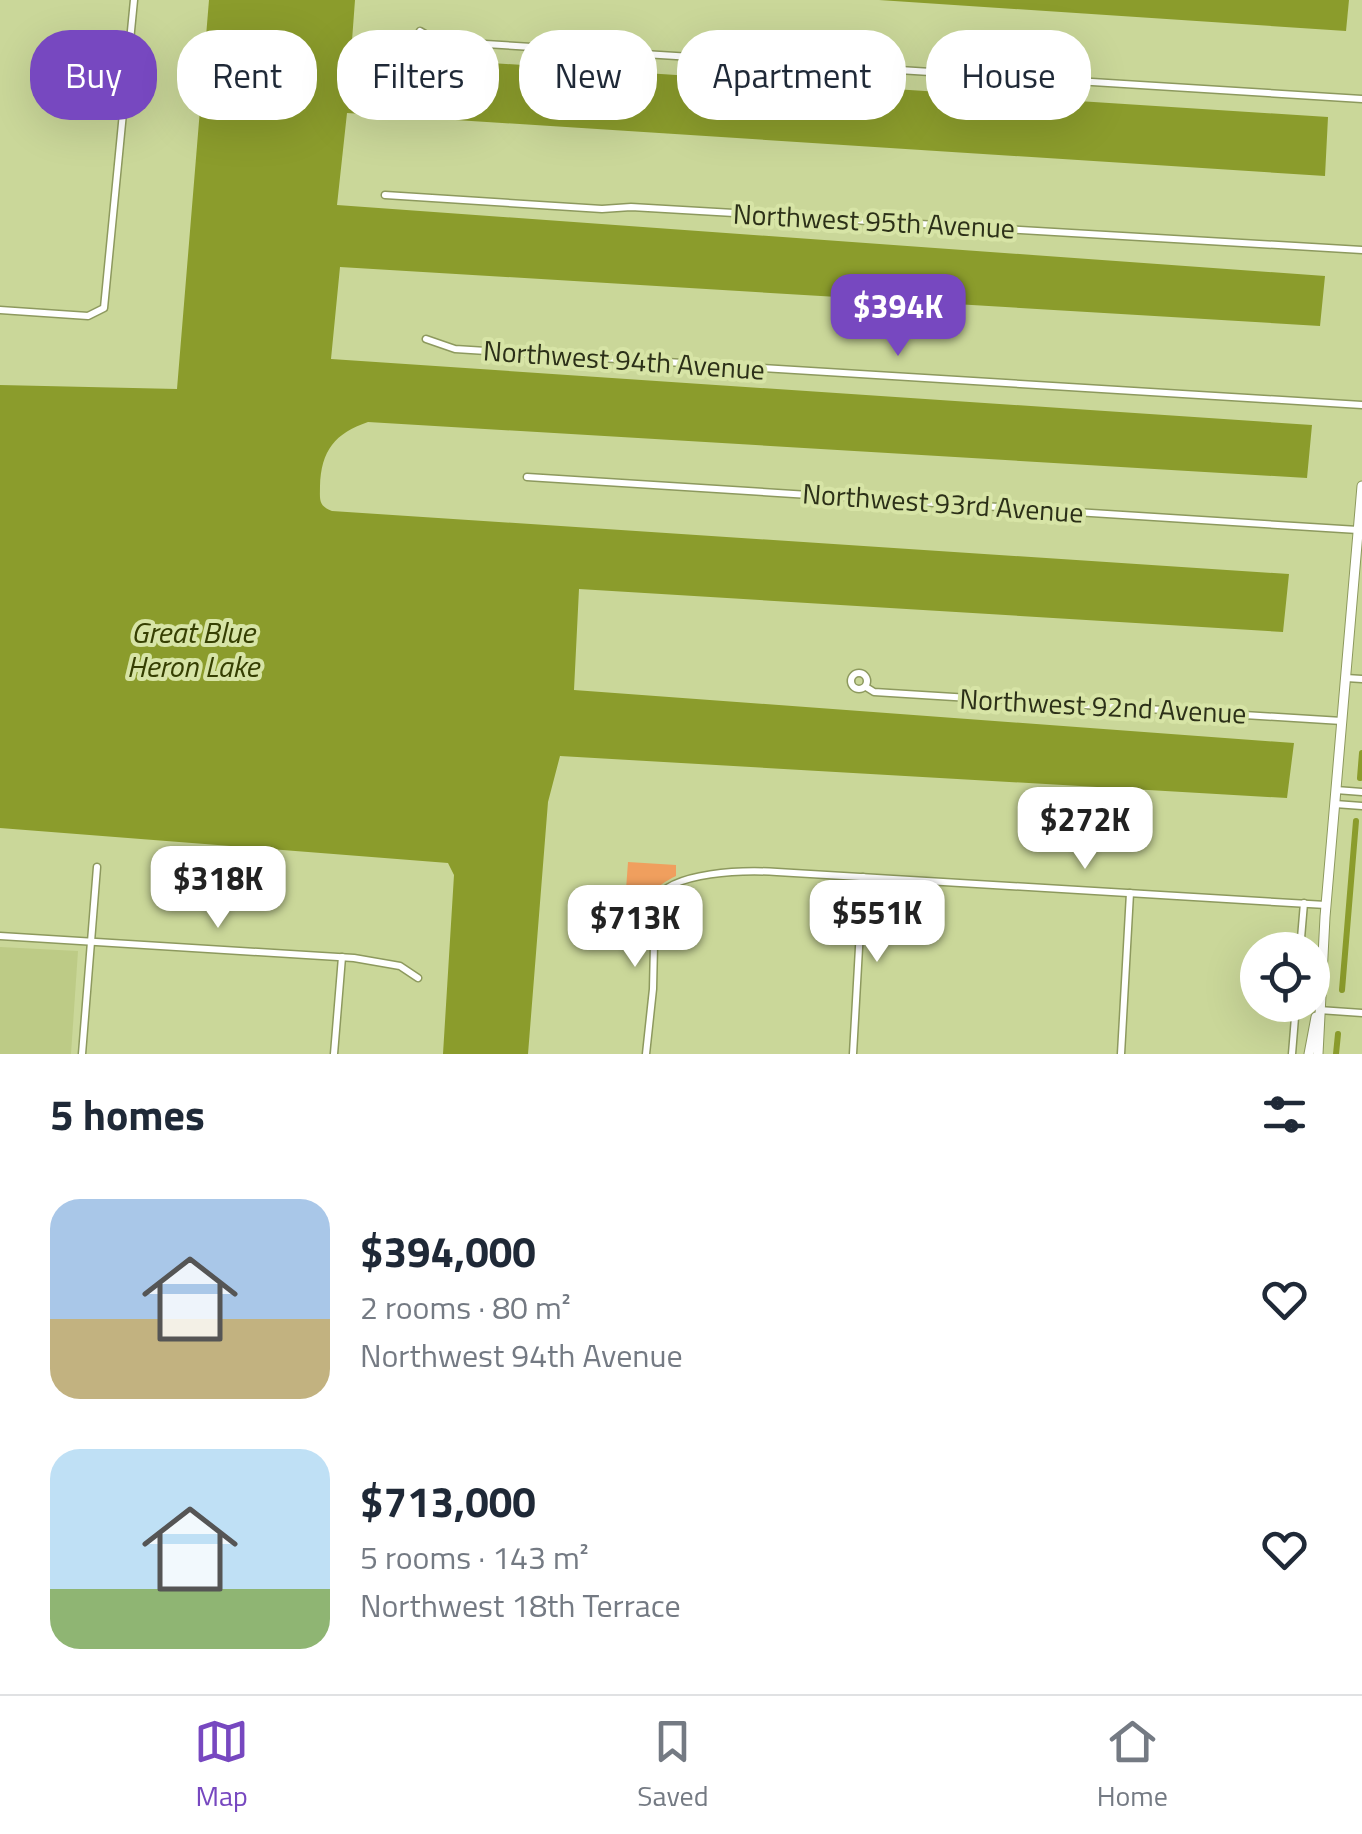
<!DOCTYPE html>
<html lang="en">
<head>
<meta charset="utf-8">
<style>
  :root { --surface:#fff; --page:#f6f6f7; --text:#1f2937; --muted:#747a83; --line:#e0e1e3; --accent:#7748c0 }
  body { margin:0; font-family:"Titillium Web",sans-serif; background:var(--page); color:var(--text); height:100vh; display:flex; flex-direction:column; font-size:38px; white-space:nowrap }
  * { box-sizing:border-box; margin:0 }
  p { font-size:32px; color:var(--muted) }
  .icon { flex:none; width:55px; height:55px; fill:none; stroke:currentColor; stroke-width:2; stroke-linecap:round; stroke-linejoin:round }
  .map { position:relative; height:1054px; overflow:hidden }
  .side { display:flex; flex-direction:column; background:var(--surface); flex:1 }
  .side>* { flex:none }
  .top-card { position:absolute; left:30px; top:30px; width:1302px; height:90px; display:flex; gap:20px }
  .fabs { position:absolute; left:1240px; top:932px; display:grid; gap:20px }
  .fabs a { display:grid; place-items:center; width:90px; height:90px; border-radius:50%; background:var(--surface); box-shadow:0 10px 40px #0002; font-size:50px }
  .price { position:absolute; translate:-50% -85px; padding:0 22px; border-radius:20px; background:#fff; color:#222; font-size:32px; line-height:65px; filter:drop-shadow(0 2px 5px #0008) }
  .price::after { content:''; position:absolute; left:50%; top:60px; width:30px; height:22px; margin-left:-15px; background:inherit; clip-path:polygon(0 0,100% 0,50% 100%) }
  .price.selected { background:var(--accent); color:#fff }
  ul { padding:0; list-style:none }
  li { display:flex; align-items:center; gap:30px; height:250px; padding:0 50px }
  li span { display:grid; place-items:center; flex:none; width:280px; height:200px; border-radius:30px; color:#555 }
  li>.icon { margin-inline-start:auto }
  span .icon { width:120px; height:120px; fill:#fffc; stroke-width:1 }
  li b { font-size:42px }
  h2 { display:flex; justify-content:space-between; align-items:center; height:120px; padding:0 50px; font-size:42px }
  .pill { padding:0 35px; border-radius:40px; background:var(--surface); box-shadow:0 10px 40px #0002; font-size:35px; line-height:90px }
  .pill.selected { background:var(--accent); color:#fff }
  .menu { display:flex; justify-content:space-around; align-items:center; height:140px; border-top:2px solid var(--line); background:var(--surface); font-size:28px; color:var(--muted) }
  .menu a { display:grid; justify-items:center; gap:5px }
  .menu .selected { color:var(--accent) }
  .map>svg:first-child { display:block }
  .built { fill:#bdcb86 }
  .green { fill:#f09f5e }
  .water { fill:#8b9c2c }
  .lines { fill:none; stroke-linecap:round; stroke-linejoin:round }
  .canal { stroke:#8b9c2c; stroke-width:6 }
  .minor-casing { stroke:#8d995e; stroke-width:9 }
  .major-casing { stroke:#8d995e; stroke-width:11 }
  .minor { stroke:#fff; stroke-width:6 }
  .major { stroke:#fff; stroke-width:9 }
  .labels { text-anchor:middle; stroke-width:8; stroke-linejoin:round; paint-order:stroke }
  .street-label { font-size:28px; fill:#2c3018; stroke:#d7e4a6 }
  .water-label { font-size:30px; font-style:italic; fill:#363f02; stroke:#d7e4a6 }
</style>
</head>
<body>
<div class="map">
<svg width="1362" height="1054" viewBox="0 0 1362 1054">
  <rect width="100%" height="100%" fill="#cad799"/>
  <polygon class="built" points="0,947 78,951 71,1054 0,1054"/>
  <path class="green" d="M628,862L676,865V876C656,886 646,895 646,918L624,917Z"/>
  <g class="water">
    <path d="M209,0H355L351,54L1328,117L1325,176L347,113L337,205L1325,276L1320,326L340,267L331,359L1312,425L1307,478L368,422C335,433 321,451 320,486C320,499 318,506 332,511L1289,574L1283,632L579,589L574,690L1294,743L1287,798L560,756L548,802L528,1054H443L454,875L448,863L0,828V385L177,389Z"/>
    <polygon points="879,0 1349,0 1346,31"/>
  </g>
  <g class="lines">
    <g class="canal">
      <polyline points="1360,778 1362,753"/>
      <polyline points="1342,990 1356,821"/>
      <polyline points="1336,1054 1338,1034"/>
    </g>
    <defs>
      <g id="minor">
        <polyline points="420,31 437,41 1362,99"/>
        <polyline points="385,195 602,209 631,207 1362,250"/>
        <polyline points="0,310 88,316 104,308 134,0"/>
        <polyline points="426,339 455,349 1362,405"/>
        <polyline points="527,477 1358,530"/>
        <circle cx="859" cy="681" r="8"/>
        <polyline points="1346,678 1362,679"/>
        <polyline points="866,687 874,692 1342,721"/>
        <polyline points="1336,790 1362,792"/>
        <polyline points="1335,804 1362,806"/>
        <polyline points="0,936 354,958 400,966 418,978"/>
        <polyline points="1300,950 1304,903"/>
        <polyline points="1319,1010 1362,1013"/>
        <polyline points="82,1054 97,867"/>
        <polyline points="334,1054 342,957"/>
        <path d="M646,1054L653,989L655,900C672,871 745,870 777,872L1326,905"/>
        <polyline points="853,1054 863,877"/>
        <polyline points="1121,1054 1130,893"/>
        <polyline points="1292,1054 1296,1005"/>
      </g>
      <g id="major">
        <polyline points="1309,1054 1316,1017"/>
        <polyline points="1318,1054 1325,917 1362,486"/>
      </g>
    </defs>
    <use href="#minor" class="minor-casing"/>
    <use href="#major" class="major-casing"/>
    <use href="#minor" class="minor"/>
    <use href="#major" class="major"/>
  </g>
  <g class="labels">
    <g class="street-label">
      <text transform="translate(874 221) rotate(3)" y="10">Northwest 95th Avenue</text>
      <text transform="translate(624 360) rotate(4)" y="10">Northwest 94th Avenue</text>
      <text transform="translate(943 503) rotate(4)" y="10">Northwest 93rd Avenue</text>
      <text transform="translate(1103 706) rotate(3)" y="10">Northwest 92nd Avenue</text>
    </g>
    <g class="water-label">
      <text x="193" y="643">Great Blue<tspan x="193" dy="34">Heron Lake</tspan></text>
    </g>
  </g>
</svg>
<div class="fabs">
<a><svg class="icon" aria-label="locate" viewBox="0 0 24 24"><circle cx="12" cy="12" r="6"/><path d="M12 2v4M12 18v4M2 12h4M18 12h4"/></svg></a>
</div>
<b class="price selected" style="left:898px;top:359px">$394K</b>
<b class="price" style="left:1085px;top:872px">$272K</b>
<b class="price" style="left:218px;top:931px">$318K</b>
<b class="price" style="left:877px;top:965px">$551K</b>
<b class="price" style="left:635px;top:970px">$713K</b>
<div class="top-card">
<a class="pill selected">Buy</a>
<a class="pill">Rent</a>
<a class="pill">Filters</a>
<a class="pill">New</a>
<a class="pill">Apartment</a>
<a class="pill">House</a>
</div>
</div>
<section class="side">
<h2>5 homes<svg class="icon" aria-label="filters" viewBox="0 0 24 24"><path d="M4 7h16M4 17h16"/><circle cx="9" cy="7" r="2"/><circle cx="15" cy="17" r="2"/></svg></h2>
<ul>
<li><span style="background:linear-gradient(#a9c7e8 60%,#c2b280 0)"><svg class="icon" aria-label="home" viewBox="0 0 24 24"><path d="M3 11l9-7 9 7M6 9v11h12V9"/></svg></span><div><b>$394,000</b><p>2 rooms · 80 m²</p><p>Northwest 94th Avenue</p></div><svg class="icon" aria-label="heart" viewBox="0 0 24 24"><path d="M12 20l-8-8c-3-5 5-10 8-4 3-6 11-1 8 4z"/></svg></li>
<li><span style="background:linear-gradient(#bfe0f5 70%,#8fb573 0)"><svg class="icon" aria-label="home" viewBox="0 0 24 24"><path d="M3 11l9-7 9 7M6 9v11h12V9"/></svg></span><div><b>$713,000</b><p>5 rooms · 143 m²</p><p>Northwest 18th Terrace</p></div><svg class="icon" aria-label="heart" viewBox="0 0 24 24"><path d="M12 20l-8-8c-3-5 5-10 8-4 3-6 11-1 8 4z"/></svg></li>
</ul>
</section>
<nav class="menu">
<a class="selected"><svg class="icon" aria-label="map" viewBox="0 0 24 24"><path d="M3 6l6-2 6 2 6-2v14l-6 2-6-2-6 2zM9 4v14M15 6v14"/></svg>Map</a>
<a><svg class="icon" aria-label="saved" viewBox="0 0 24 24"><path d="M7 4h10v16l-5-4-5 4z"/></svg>Saved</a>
<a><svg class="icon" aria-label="home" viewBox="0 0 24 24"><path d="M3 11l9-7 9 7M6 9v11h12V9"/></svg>Home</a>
</nav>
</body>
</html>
